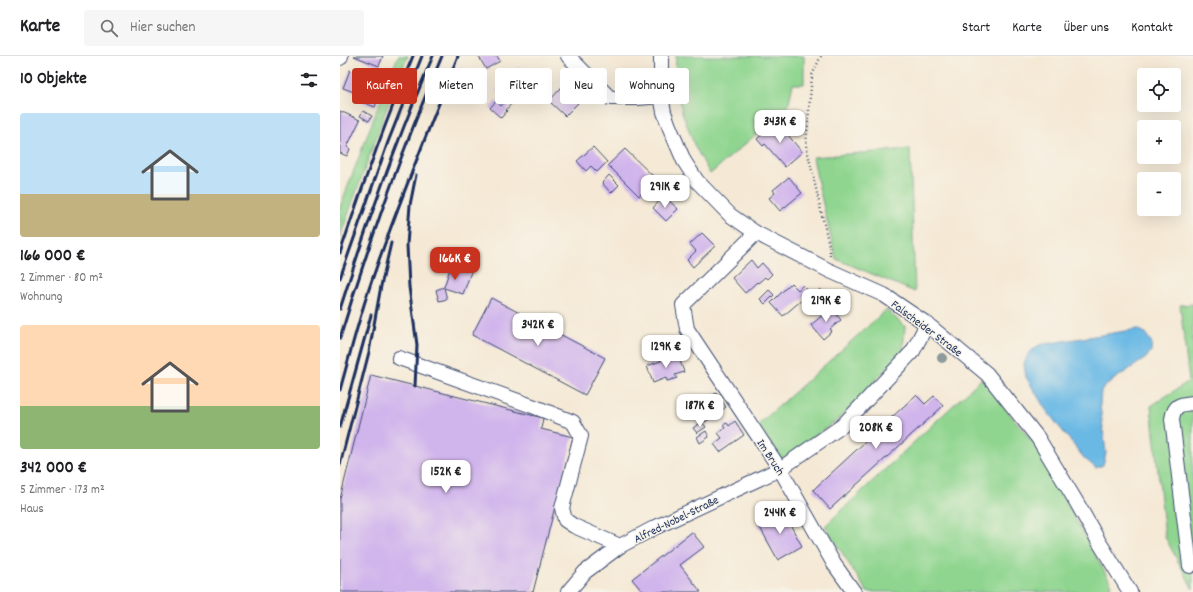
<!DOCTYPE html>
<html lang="de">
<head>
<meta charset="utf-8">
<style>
  :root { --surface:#fff; --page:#f6f6f6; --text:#202124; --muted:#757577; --line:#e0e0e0; --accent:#c8321e }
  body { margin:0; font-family:Dekko,sans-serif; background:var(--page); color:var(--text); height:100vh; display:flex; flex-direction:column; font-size:15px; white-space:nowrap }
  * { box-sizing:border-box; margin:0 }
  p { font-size:13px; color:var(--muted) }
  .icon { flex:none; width:22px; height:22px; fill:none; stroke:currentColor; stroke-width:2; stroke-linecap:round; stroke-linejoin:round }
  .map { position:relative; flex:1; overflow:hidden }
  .drawer { display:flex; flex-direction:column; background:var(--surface); width:340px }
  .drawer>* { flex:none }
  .top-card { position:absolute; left:12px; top:12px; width:380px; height:36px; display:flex; gap:8px }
  .fabs { position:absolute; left:797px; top:12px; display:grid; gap:8px }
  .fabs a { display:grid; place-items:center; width:44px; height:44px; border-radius:4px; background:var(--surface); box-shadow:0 4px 16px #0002; font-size:20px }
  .price { position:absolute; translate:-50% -34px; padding:0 9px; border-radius:8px; background:#fff; color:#222; font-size:13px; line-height:26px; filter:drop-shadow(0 1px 2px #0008) }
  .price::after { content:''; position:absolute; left:50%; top:24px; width:12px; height:9px; margin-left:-6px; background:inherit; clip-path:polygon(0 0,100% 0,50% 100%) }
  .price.active { background:var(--accent); color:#fff }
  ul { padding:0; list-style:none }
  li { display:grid; align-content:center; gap:8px; height:212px; padding:0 20px }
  li span { display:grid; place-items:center; height:124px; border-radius:4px; color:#555 }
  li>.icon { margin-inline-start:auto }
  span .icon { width:72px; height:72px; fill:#fffc; stroke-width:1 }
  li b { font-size:17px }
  h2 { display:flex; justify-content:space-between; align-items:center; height:48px; padding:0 20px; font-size:17px }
  .tag { padding:0 14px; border-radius:4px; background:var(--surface); box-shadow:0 4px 16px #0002; font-size:14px; line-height:36px }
  .tag.active { background:var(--accent); color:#fff }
  header { display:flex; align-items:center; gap:24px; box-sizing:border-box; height:56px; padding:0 20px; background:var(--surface); border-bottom:1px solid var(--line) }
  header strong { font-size:19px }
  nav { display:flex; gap:22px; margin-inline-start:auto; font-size:14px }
  .search { width:280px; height:36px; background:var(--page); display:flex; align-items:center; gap:10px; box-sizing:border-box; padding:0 14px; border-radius:4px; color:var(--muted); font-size:15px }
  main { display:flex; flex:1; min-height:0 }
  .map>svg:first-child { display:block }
  .green { fill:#8fd58f; stroke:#558276 }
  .water { fill:#6bb9e5; stroke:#4374a2 }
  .building { fill:#d0b4ec }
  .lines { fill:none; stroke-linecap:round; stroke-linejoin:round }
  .minor-casing { stroke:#3c4b70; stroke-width:16 }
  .path { stroke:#3c4b70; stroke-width:2.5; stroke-dasharray:1 3; stroke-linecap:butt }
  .minor { stroke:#fff; stroke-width:14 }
  .rail { stroke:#1b2f5e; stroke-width:3 }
  .tree { fill:#8d999a }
  .labels { text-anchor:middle; stroke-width:3; stroke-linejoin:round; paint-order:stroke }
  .street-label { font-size:12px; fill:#1b2f5e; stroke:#f7f3e8 }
</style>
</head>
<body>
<header>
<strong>Karte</strong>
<div class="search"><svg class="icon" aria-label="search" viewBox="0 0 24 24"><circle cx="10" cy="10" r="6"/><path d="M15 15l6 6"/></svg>Hier suchen</div>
<nav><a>Start</a><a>Karte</a><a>Über uns</a><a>Kontakt</a></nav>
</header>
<main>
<section class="drawer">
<h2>10 Objekte<svg class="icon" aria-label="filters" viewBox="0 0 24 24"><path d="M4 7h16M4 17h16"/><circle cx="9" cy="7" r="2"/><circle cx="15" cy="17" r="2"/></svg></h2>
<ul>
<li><span style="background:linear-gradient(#bfe0f5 65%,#c2b280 0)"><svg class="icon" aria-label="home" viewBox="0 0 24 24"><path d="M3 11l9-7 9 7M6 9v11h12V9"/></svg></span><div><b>166 000 €</b><p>2 Zimmer · 80 m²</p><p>Wohnung</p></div></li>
<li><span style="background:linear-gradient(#ffd9b3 65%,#8fb573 0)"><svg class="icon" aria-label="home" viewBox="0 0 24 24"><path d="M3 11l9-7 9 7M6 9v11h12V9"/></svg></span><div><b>342 000 €</b><p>5 Zimmer · 173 m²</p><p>Haus</p></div></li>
</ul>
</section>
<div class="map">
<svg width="853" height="536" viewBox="0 0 853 536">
  <rect width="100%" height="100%" fill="#f7f3e8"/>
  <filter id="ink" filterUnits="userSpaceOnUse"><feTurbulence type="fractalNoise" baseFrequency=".025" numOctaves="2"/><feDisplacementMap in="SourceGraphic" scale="8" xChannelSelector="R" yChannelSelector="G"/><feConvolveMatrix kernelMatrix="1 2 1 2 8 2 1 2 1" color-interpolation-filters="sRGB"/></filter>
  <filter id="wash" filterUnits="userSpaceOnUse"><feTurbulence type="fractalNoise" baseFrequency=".012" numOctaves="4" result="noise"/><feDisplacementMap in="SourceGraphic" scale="16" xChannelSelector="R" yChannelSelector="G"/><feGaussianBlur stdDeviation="0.9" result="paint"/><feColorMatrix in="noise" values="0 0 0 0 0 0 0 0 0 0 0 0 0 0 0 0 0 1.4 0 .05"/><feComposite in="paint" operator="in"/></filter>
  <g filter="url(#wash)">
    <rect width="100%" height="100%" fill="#f5e9d5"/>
    <g class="green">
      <polygon points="58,0 68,0 56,27 0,181 0,151 36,56"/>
      <polygon points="336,0 464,0 464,28 453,28 448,51 370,118 355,91 342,56 335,21"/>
      <polygon points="570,93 575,236 496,203 478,127 473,101"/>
      <polygon points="853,248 853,533 825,481 811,350 849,325 840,249"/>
      <polygon points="546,254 565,270 563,295 500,362 441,404 418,369"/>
      <polygon points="641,323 693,386 772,529 761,536 527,536 485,470"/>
    </g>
    <polygon class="water" points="798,273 805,277 812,287 811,295 806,302 770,326 761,334 760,349 766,397 763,409 756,412 744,402 706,354 686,321 684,308 688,298 699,289"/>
    <g id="blocks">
      <g class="building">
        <polygon points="14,0 43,0 39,10"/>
        <polygon points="140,0 157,0 160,5 146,13 139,1"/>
        <polygon points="178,11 194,26 182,39 173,31 163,41 156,34"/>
        <polygon points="10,14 29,22 22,39 3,32"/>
        <polygon points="222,31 225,35 228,32 235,39 232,42 238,47 225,60 209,45"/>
        <polygon points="25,38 38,43 35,51 22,46"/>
        <polygon points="171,39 175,47 173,48 172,47 166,54 167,55 161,62 150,52 156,45 161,50"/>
        <polygon points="0,55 20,64 7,91 10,93 7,100 0,97"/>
        <polygon points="23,55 32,60 29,65 20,60"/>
        <polygon points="439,64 445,71 443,73 462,96 445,111 425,88 423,90 417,83"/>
        <polygon points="253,91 267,106 257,116 251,110 246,115 237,105"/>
        <polygon points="285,93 314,121 310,125 313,127 299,140 268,109"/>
        <polygon points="269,119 279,129 271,137 262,127"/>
        <polygon points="449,121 462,137 440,155 429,142 435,137 433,134"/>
        <polygon points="324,140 338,153 326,165 313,152"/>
        <polygon points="362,177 375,190 353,211 347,204 356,195 350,188"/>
        <polygon points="411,204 417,212 422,207 432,218 427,223 425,221 418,227 417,226 405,237 392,222"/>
        <polygon points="112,207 132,213 123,238 104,232 107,243 99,245 96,234 104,231"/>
        <polygon points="451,227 458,234 463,229 470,237 443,260 431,247"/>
        <polygon points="480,233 486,238 477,248 471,242"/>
        <polygon points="429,234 434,239 425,248 420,243"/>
        <polygon points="151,242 265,302 245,339 132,279"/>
        <polygon points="491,252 501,264 490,273 492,275 483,283 471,269"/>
        <polygon points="330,297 331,302 338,299 344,316 335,319 337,322 327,325 326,322 313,327 307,310 321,305 319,301"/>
        <polygon points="31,319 203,362 201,373 233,381 193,536 0,536 0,443"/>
        <polygon points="376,337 386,351 365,366 357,355 363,351 361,347"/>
        <polygon points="576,339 585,348 594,340 603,350 490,453 473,434"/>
        <polygon points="395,365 404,379 380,396 374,388 382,382 378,377 385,372 383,369 387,367 389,370"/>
        <polygon points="362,366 366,371 357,377 353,372"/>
        <polygon points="366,375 369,381 360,387 357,381"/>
        <polygon points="442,454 462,490 438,504 418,468"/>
        <polygon points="352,476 364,491 340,509 361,536 304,536 303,534 302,535 292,523"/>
      </g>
    </g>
  </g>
  <g filter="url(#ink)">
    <use href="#blocks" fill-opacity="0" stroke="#3c4b70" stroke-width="1"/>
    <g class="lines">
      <defs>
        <g id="minor">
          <polyline points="228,0 270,42 298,42 321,40"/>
          <polyline points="321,0 321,40 324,56 329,70 344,105 357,125 390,159 416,177 488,214 544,239 587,268 647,318 698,382 737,447 759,486 790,536"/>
          <polyline points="0,2 1,0"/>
          <polyline points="416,177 343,249 347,273 440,413 494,508 514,536"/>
          <polyline points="59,302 195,351 233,366 241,380 222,452 225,464 234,470 280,490"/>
          <path d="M850,510L832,363C834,349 840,348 853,347"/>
          <polyline points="228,536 245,516 280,490 316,471 440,413 502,370 573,295 587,268"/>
        </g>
      </defs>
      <use href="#minor" class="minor-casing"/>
      <polyline class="path" points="481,0 472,19 466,89 490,194 490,201"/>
      <use href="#minor" class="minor"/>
      <g class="rail">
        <path d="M0,197C22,131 46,64 73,0"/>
        <polyline points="0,222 48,86 82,0"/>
        <path d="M0,253C27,168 57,83 93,0"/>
        <path d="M0,282C29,186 63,92 102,0"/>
        <polyline points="75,330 77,289 69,231 67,189 70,149 76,119"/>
        <path d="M0,334C10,298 19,262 31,227C57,150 88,75 118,0"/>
        <polyline points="0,371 31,259"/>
        <polyline points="0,409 29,296 41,230 51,187"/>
      </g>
    </g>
    <circle class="tree" cx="602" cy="302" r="5"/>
  </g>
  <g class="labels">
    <g class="street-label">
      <text transform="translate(587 272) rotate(37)" y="4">Falscheider Straße</text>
      <text transform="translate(431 401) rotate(57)" y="4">Im Bruch</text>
      <text transform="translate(336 463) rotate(-26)" y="4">Alfred-Nobel-Straße</text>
    </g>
  </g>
</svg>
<div class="fabs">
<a><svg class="icon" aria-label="locate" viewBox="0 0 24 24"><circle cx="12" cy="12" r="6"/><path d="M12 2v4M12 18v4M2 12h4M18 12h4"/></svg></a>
<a>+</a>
<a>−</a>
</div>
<b class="price" style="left:440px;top:88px">343K €</b>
<b class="price" style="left:325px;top:153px">291K €</b>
<b class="price active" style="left:115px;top:225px">166K €</b>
<b class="price" style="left:486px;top:267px">219K €</b>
<b class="price" style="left:198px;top:291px">342K €</b>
<b class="price" style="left:326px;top:313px">129K €</b>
<b class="price" style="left:360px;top:372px">187K €</b>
<b class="price" style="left:536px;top:394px">208K €</b>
<b class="price" style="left:106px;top:438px">152K €</b>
<b class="price" style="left:440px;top:479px">244K €</b>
<div class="top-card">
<a class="tag active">Kaufen</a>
<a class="tag">Mieten</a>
<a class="tag">Filter</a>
<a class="tag">Neu</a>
<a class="tag">Wohnung</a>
</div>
</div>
</main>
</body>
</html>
